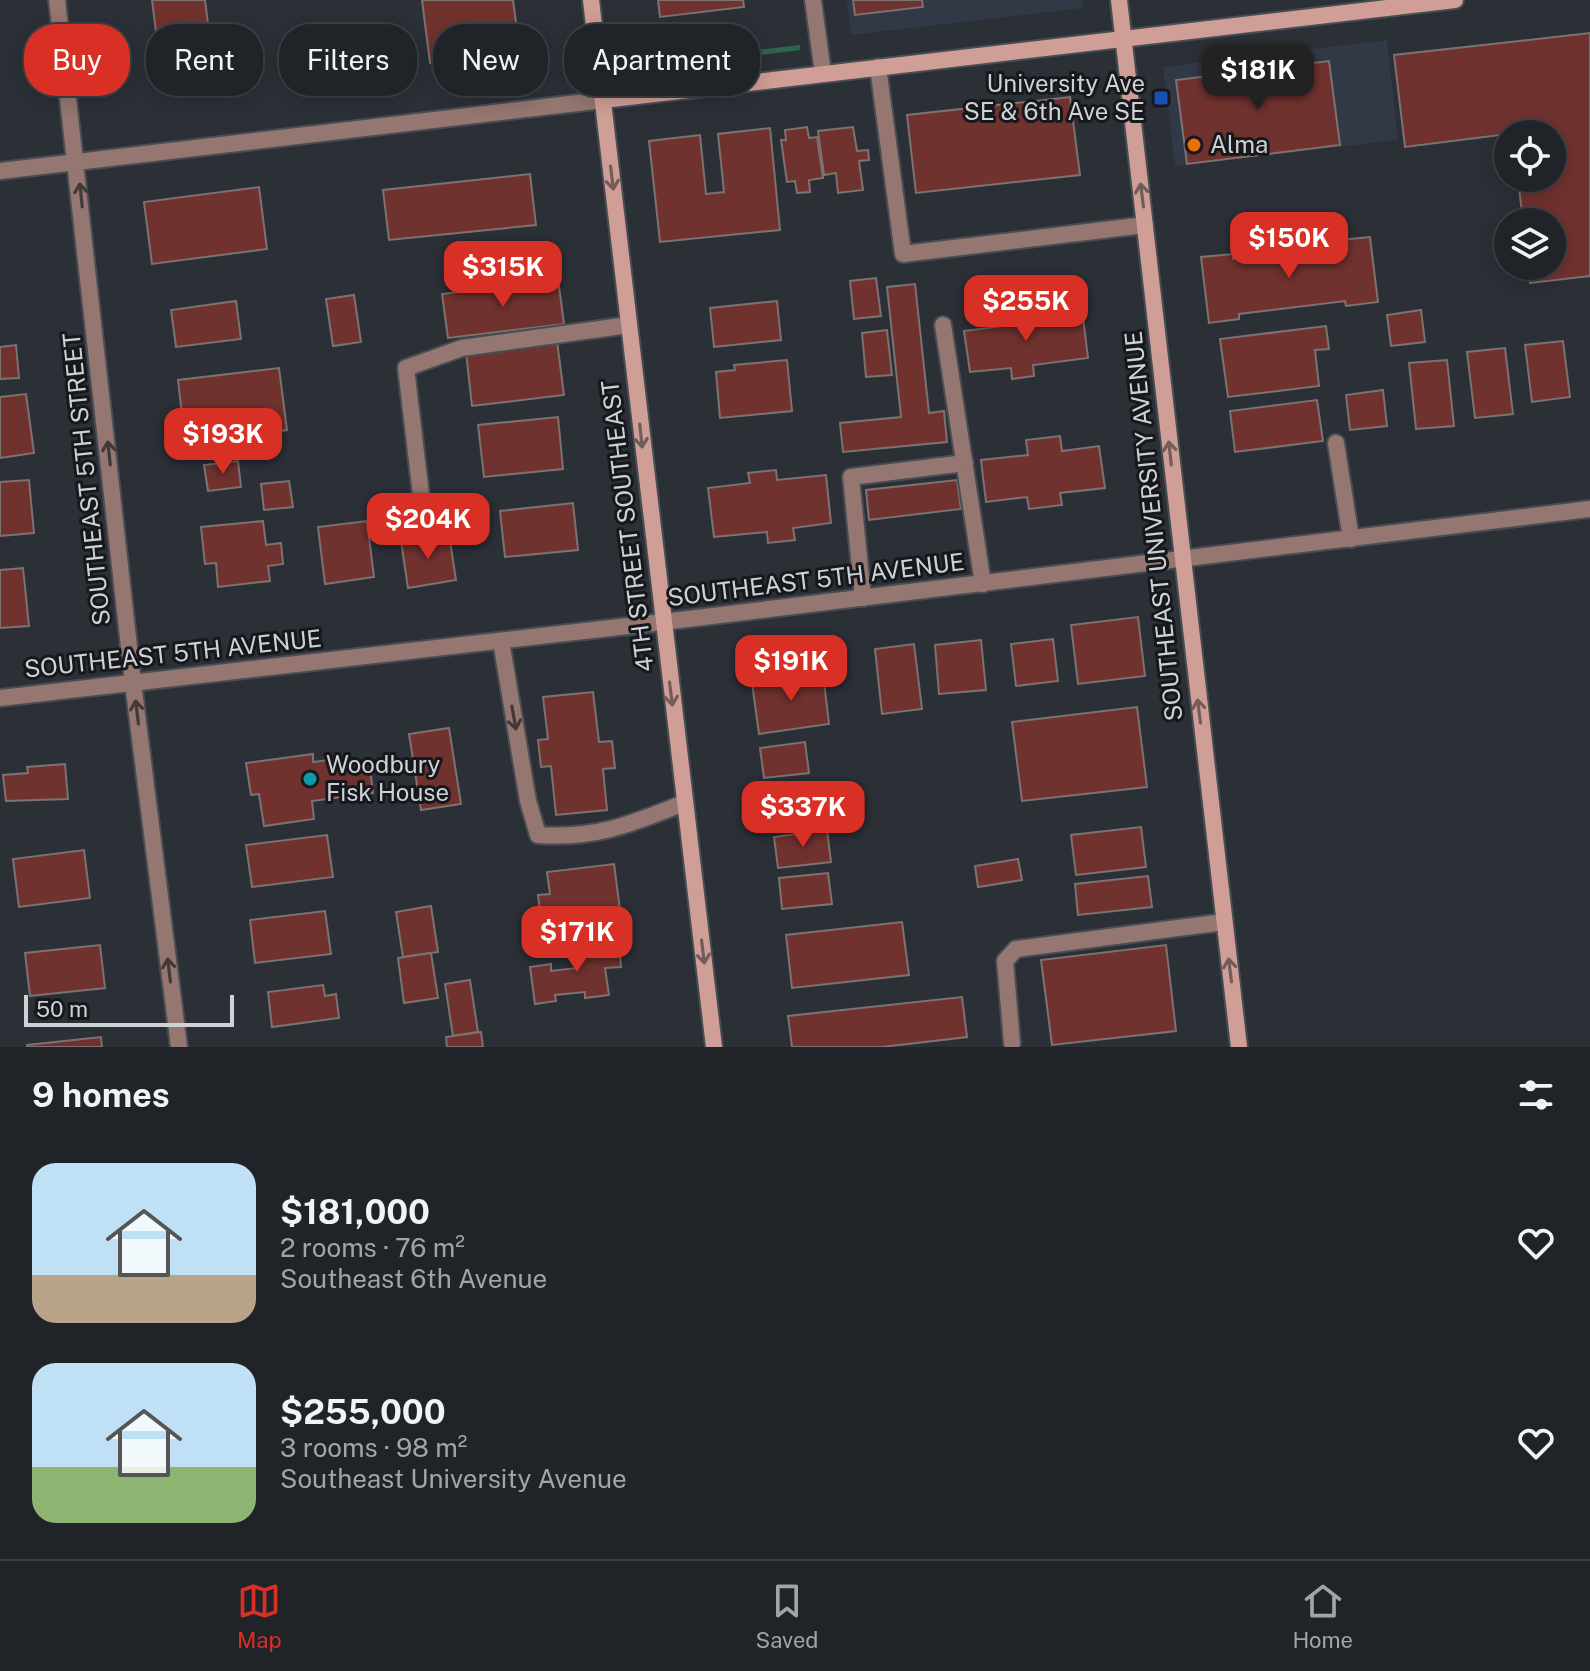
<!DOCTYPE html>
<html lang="en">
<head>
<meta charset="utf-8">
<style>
  :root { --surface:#202429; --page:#2d3035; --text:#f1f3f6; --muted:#a2a4a8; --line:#3d4146; --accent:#d93025 }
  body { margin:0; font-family:"Public Sans",sans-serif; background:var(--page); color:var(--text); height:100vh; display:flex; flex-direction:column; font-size:30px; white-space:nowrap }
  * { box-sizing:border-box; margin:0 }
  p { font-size:26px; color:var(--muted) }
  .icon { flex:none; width:44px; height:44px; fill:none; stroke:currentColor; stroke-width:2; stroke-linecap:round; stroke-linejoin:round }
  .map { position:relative; height:1047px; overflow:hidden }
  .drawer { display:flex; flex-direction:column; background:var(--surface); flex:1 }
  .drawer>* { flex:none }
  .banner { position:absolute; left:24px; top:24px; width:800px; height:72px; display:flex; gap:16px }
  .controls { position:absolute; left:1494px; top:120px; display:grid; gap:16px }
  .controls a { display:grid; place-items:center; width:72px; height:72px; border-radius:50%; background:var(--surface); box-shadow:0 4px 20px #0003,0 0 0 2px var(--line); font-size:40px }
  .scale { position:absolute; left:24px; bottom:20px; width:210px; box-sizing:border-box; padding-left:8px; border:4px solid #ced1d6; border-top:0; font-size:22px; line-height:28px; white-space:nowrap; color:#ced1d6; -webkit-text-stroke:6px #16181b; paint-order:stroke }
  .price { position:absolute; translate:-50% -68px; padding:0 18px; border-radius:16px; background:var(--accent); color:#fff; font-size:26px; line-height:52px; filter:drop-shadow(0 2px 4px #0008) }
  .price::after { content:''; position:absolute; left:50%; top:48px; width:24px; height:18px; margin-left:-12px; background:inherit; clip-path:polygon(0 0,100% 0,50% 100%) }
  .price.on { background:#222; color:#fff }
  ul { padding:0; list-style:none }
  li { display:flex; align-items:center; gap:24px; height:200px; padding:0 32px }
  li span { display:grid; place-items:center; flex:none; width:224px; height:160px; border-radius:24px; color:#555 }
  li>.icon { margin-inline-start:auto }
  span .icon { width:96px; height:96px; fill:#fffc; stroke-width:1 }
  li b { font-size:34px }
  h2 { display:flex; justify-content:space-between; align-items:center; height:96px; padding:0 32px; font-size:34px }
  .pill { padding:0 28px; border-radius:32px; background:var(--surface); box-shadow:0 4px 20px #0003,0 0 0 2px var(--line); font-size:28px; line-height:72px }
  .pill.on { background:var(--accent); color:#fff }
  .tabs { display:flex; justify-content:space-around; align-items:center; height:112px; border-top:2px solid var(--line); background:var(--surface); font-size:22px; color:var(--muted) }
  .tabs a { display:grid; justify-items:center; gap:4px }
  .tabs .on { color:var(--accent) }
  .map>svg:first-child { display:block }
  .built { fill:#323946 }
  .green { fill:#2c664c }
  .building { fill:#70322f; stroke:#7d7271; stroke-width:2 }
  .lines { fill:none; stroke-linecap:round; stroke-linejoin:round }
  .lane-casing { stroke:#484d54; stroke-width:20 }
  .street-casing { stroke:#484d54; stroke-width:20 }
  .secondary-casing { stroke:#484d54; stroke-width:20 }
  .lane { stroke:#957671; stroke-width:16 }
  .street { stroke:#957671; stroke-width:16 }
  .secondary { stroke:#cf9e96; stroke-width:16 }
  .oneway { stroke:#725b58 }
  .oneway2 { stroke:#423939 }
  .transit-dot { fill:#1a4fb4; stroke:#16181b; stroke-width:3 }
  .food-dot { fill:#e8710a; stroke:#16181b; stroke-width:3 }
  .culture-dot { fill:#0f9aa8; stroke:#16181b; stroke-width:3 }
  .labels { text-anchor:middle; stroke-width:6; stroke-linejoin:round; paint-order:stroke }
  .poi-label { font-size:24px; fill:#ced1d6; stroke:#16181b; text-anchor:start }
  .street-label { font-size:24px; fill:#ced1d6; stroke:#16181b }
</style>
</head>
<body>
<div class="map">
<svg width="1590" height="1047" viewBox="0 0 1590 1047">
  <rect width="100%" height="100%" fill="#2b3037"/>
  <g class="built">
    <polygon points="847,0 1082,0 1083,8 851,35"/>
    <polygon points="1387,40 1398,140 1175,166 1163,67"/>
  </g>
  <polygon class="green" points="800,45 800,50 648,69 647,63"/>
  <g class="building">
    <polygon points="152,0 205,0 211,48 159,55"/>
    <polygon points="422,0 513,0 520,52 430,63"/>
    <polygon points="658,0 743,0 744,7 660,17"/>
    <polygon points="853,0 922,0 923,7 855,15"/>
    <polygon points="1590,33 1590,276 1530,283 1528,266 1552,266 1552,222 1523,222 1518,178 1552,178 1552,134 1508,134 1405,147 1394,55"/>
    <polygon points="1329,61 1340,145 1187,164 1176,80"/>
    <polygon points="1070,97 1080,175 916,193 907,115"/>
    <polygon points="807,127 809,138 817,137 823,178 809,180 810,192 797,193 795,181 787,182 781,140 786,140 785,130"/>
    <polygon points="853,127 857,151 868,150 869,160 859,161 863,190 838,193 836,173 824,175 818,131"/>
    <polygon points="770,128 780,230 660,242 649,141 700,135 706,194 724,192 718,134"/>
    <polygon points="530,174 536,225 389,240 383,190"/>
    <polygon points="259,187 267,249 152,264 144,202"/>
    <polygon points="1370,237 1378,302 1346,306 1345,301 1239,314 1239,319 1209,323 1201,257 1233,254 1233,259 1340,247 1340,240"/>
    <polygon points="876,278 881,316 854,319 850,281"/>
    <polygon points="558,279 564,324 448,338 442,294"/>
    <polygon points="915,284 929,413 944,411 947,442 843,452 840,423 901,417 887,287"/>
    <polygon points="354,295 361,342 333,346 326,299"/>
    <polygon points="236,301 241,339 176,347 171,310"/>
    <polygon points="777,301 781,340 714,347 710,308"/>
    <polygon points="1043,307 1045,321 1083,317 1088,358 1033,365 1034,376 1012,379 1011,368 970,372 964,331 1011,325 1010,311"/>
    <polygon points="1421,310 1425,342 1391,346 1387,315"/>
    <polygon points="1326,326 1329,349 1315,350 1319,386 1228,397 1220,339"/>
    <polygon points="887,330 892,375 866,377 862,333"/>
    <polygon points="557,341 564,395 472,406 466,352"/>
    <polygon points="1563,341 1570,397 1532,402 1525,345"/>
    <polygon points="16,345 19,378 0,379 0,347"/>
    <polygon points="1505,348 1513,414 1475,418 1467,352"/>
    <polygon points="787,360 792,411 720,418 716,372 735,370 734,365"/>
    <polygon points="1447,360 1454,426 1416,429 1409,363"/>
    <polygon points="279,368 287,430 185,442 178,380"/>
    <polygon points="1383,390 1387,426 1350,430 1346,395"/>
    <polygon points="26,394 34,453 0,458 0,397"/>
    <polygon points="1317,400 1323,441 1235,452 1230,411"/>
    <polygon points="558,417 563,469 484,477 478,425"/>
    <polygon points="1060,436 1062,451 1099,446 1105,488 1060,493 1062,505 1029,509 1027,497 986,502 981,460 1028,455 1026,440"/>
    <polygon points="238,461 241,487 208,491 204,465"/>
    <polygon points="776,470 777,480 826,475 831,523 793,528 795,540 768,543 767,532 714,537 708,488 750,483 748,473"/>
    <polygon points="29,480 34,533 0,536 0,482"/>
    <polygon points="957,480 961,509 869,520 866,490"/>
    <polygon points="289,481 293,507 264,510 261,484"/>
    <polygon points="573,503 578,550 505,557 500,511"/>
    <polygon points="263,521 266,545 281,543 283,564 268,566 270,581 218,587 216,563 205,564 201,527"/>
    <polygon points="367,521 374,577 325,584 318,527"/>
    <polygon points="449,534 456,580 408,588 401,541"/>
    <polygon points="23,568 29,626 0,628 0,570"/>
    <polygon points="1138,617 1145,676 1078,684 1071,625"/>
    <polygon points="1053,639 1058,681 1016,686 1011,644"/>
    <polygon points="981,640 986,690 939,694 935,645"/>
    <polygon points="914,644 922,709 882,714 875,649"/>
    <polygon points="823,673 829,724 759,734 752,683"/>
    <polygon points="593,692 599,742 612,741 615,768 603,769 607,810 556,815 551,766 541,767 538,740 548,739 543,697"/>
    <polygon points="1137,707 1147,787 1022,801 1012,722"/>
    <polygon points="449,728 461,804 421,810 409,734"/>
    <polygon points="805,742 809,773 764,778 760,748"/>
    <polygon points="313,754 313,762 336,759 337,764 369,760 373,793 312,801 314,819 264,826 259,794 251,795 246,763"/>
    <polygon points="65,764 68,799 6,801 3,775 28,773 27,767"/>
    <polygon points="844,792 847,816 772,825 769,801"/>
    <polygon points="1141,827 1146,867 1076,875 1071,835"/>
    <polygon points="827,830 831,862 778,868 774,837"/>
    <polygon points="327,835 333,877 252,887 246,845"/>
    <polygon points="84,850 90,898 19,907 13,859"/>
    <polygon points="1018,859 1022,880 978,887 975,866"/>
    <polygon points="614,864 621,918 542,928 538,895 550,894 547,872"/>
    <polygon points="828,873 832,904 782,909 779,878"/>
    <polygon points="1148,876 1152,907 1078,915 1075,884"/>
    <polygon points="431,906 438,952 403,957 396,912"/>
    <polygon points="325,911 331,954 255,963 250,920"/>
    <polygon points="902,922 909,975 792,988 786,935"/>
    <polygon points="619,942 621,967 605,968 609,995 585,998 585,992 555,995 556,1001 535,1004 530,967 551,964 551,971 577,968 574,948"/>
    <polygon points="100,945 105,988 30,996 25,953"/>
    <polygon points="1166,945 1176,1031 1052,1045 1041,960"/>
    <polygon points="431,953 438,998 404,1003 398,958"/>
    <polygon points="470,980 478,1032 453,1036 445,984"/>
    <polygon points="323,985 325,996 336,994 339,1018 272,1027 268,992"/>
    <polygon points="962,997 967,1037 882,1047 792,1047 788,1016"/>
    <polygon points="481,1032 483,1047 447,1047 446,1037"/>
    <polygon points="101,1037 102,1047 27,1047 27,1045"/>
  </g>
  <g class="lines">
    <defs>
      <g id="lane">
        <polyline points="813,0 823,73"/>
        <polyline points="878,67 903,254 1145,225"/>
        <polyline points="943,325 983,584"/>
        <polyline points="1336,443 1351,539"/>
        <polyline points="421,495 406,368 462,348 629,325"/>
        <polyline points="863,598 851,477 965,463"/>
        <path d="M501,641L528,801L538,835C597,839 631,824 684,803"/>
        <polyline points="1012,1043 1005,961 1016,949 1224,922"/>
      </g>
      <g id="street">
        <polyline points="57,0 133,683 179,1047"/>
        <polyline points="0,171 603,100"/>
        <polyline points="0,698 663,622 1590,509"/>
      </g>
      <g id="secondary">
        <polyline points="591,0 714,1047"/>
        <polyline points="1119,0 1239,1047"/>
        <polyline points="603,100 1455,0"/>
      </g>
    </defs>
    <use href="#lane" class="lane-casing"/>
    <use href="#street" class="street-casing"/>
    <use href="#secondary" class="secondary-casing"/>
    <use href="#lane" class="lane"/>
    <use href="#street" class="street"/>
    <use href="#secondary" class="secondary"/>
  </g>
  <defs><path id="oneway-shaft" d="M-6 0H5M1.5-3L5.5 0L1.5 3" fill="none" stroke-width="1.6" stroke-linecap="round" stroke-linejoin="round" transform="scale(2)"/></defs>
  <g class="oneway">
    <use href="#oneway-shaft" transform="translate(612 178) rotate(83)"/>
    <use href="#oneway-shaft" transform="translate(1142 195) rotate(-97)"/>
    <use href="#oneway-shaft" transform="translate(641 436) rotate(84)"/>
    <use href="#oneway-shaft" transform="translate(1170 453) rotate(-96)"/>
    <use href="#oneway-shaft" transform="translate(671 694) rotate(83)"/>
    <use href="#oneway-shaft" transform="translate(1199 711) rotate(-97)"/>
    <use href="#oneway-shaft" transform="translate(703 952) rotate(83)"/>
    <use href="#oneway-shaft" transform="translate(1230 970) rotate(-97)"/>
  </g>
  <g class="oneway2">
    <use href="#oneway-shaft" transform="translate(81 195) rotate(-96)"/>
    <use href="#oneway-shaft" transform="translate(109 453) rotate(-96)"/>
    <use href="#oneway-shaft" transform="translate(137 712) rotate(-97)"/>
    <use href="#oneway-shaft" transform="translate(514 718) rotate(80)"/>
    <use href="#oneway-shaft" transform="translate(169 970) rotate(-97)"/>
  </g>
  <rect class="transit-dot" x="1153" y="90" width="16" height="16" rx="4"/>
  <circle class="food-dot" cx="1194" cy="145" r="8"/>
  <circle class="culture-dot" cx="310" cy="779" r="8"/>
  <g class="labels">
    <g class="poi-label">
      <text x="1145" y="92" text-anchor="end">University Ave<tspan x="1145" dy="28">SE &amp; 6th Ave SE</tspan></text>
      <text x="1210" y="153">Alma</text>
      <text x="326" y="773">Woodbury<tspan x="326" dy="28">Fisk House</tspan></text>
    </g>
    <g class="street-label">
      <text transform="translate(87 479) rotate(-96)" y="8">SOUTHEAST 5TH STREET</text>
      <text transform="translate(628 526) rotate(-97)" y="8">4TH STREET SOUTHEAST</text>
      <text transform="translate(1154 526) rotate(-96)" y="8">SOUTHEAST UNIVERSITY AVENUE</text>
      <text transform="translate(816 580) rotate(-7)" y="8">SOUTHEAST 5TH AVENUE</text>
      <text transform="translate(173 654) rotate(-6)" y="8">SOUTHEAST 5TH AVENUE</text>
    </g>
  </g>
</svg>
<div class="controls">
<a><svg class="icon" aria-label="locate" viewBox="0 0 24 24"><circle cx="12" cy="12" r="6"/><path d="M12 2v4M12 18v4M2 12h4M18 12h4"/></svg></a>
<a><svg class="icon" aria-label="layers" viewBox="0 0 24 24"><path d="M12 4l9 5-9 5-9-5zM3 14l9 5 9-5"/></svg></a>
</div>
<div class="scale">50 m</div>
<b class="price on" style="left:1258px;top:112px">$181K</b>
<b class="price" style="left:1289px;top:280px">$150K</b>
<b class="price" style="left:503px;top:309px">$315K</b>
<b class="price" style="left:1026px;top:343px">$255K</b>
<b class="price" style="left:223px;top:476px">$193K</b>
<b class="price" style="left:428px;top:561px">$204K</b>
<b class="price" style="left:791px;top:703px">$191K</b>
<b class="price" style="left:803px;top:849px">$337K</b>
<b class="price" style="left:577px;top:974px">$171K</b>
<div class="banner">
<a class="pill on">Buy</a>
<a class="pill">Rent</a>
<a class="pill">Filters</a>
<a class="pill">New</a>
<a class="pill">Apartment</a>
</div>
</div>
<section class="drawer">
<h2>9 homes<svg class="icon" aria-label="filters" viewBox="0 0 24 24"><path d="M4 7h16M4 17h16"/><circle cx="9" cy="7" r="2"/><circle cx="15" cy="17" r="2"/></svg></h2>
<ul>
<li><span style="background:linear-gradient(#bfe0f5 70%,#b9a48a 0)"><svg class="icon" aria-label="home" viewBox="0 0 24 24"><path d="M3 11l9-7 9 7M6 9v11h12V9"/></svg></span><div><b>$181,000</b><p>2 rooms · 76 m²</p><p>Southeast 6th Avenue</p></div><svg class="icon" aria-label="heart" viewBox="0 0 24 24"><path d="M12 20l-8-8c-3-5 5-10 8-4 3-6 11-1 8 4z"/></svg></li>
<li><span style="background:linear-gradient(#bfe0f5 65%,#8fb573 0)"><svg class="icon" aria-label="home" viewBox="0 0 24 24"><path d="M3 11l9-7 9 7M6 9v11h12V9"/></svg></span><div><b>$255,000</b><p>3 rooms · 98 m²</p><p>Southeast University Avenue</p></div><svg class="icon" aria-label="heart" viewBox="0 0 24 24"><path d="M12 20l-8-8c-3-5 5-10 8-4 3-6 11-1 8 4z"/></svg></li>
</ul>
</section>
<nav class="tabs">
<a class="on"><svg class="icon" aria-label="map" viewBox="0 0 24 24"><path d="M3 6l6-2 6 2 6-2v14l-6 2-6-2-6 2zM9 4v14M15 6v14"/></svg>Map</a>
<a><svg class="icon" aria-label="saved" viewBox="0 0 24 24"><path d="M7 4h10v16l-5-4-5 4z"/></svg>Saved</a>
<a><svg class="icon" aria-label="home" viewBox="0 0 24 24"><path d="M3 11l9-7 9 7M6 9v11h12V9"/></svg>Home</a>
</nav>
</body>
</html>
